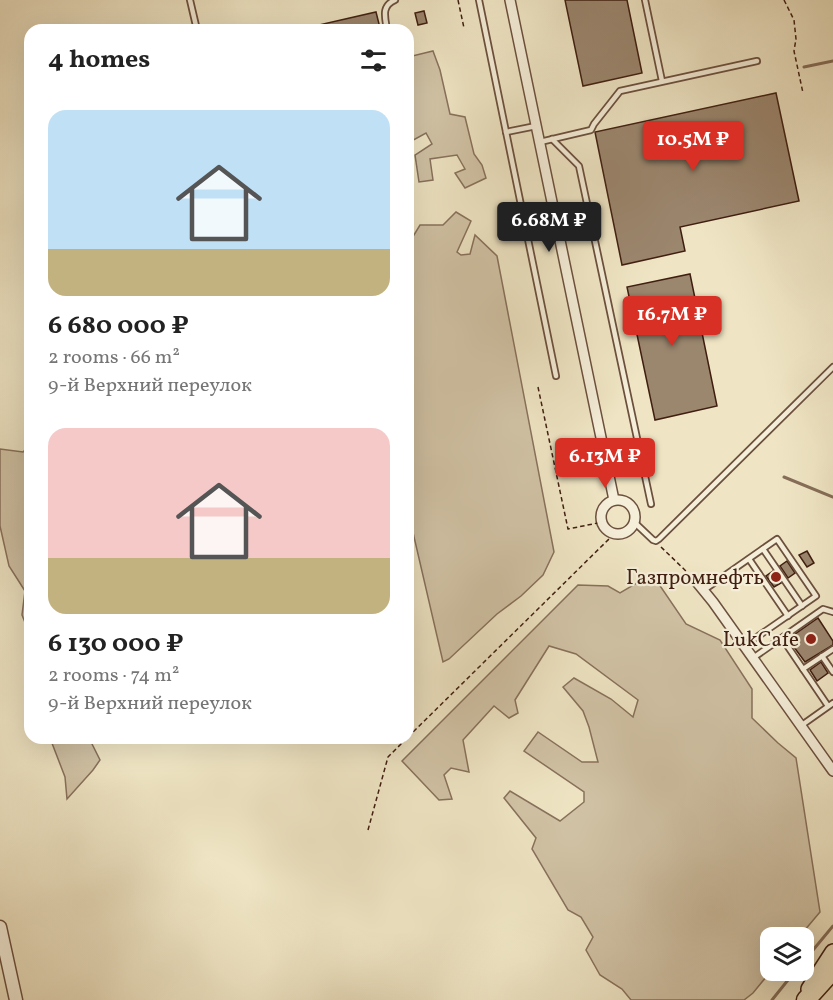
<!DOCTYPE html>
<html lang="en">
<head>
<meta charset="utf-8">
<style>
  :root { --surface:#fff; --page:#f6f6f6; --text:#222; --muted:#767676; --accent:#d93025 }
  body { margin:0; font-family:Vollkorn,serif; background:var(--page); color:var(--text); height:100vh; display:flex; flex-direction:column; font-size:22px; white-space:nowrap }
  * { box-sizing:border-box; margin:0 }
  p { font-size:20px; color:var(--muted) }
  .icon { flex:none; width:33px; height:33px; fill:none; stroke:currentColor; stroke-width:2; stroke-linecap:round; stroke-linejoin:round }
  .map { position:relative; flex:1; overflow:hidden }
  .sheet { position:absolute; left:24px; top:24px; width:390px; height:720px; display:flex; flex-direction:column; background:var(--surface); border-radius:18px; box-shadow:0 6px 24px #0002 }
  .sheet>* { flex:none }
  .buttons { position:absolute; left:760px; top:927px; display:grid; gap:12px }
  .buttons a { display:grid; place-items:center; width:54px; height:54px; border-radius:12px; background:var(--surface); box-shadow:0 6px 24px #0002; font-size:30px }
  .price { position:absolute; translate:-50% -51px; padding:0 14px; border-radius:6px; background:var(--accent); color:#fff; font-size:20px; line-height:39px; filter:drop-shadow(0 2px 3px #0008) }
  .price::after { content:''; position:absolute; left:50%; top:36px; width:18px; height:14px; margin-left:-9px; background:inherit; clip-path:polygon(0 0,100% 0,50% 100%) }
  .price.current { background:#222; color:#fff }
  ul { padding:0; list-style:none }
  li { display:grid; align-content:center; gap:12px; height:318px; padding:0 24px }
  li span { display:grid; place-items:center; height:186px; border-radius:18px; color:#555 }
  li>.icon { margin-inline-start:auto }
  span .icon { width:108px; height:108px; fill:#fffc; stroke-width:1 }
  li b { font-size:26px }
  h2 { display:flex; justify-content:space-between; align-items:center; height:72px; padding:0 24px; font-size:26px }
  .map>svg:first-child { display:block }
  .green { fill:#d1c3a6; stroke:#88715c; stroke-width:1.5 }
  .lines { fill:none; stroke-linecap:round; stroke-linejoin:round }
  .stream { stroke:#866e58; stroke-width:3 }
  .building { fill:#9b866e; stroke:#401f11; stroke-width:1.5 }
  .service-casing { stroke:#6c503e; stroke-width:8 }
  .minor-casing { stroke:#6c503e; stroke-width:12 }
  .tertiary-casing { stroke:#6c503e; stroke-width:15 }
  .primary-casing { stroke:#401f11; stroke-width:18 }
  .motorway-casing { stroke:#401f11; stroke-width:21 }
  .path { stroke:#401f11; stroke-width:1.5; stroke-dasharray:4.5 3; stroke-linecap:butt }
  .service { stroke:#f5eed9; stroke-width:4.5 }
  .minor { stroke:#f5eed9; stroke-width:9 }
  .tertiary { stroke:#f5eed9; stroke-width:12 }
  .primary { stroke:#efe5c4; stroke-width:15 }
  .motorway { stroke:#efe5c4; stroke-width:18 }
  .poi-dot { fill:#8f2418; stroke:#f5eed9; stroke-width:2 }
  .labels { text-anchor:middle; stroke-width:4.5; stroke-linejoin:round; paint-order:stroke }
  .poi-label { font-size:21px; fill:#401f11; stroke:#f5eed9; text-anchor:end }
</style>
</head>
<body>
<div class="map">
<svg width="833" height="1000" viewBox="0 0 833 1000">
  <rect width="100%" height="100%" fill="#efe5c4"/>
  <filter id="stains"><feTurbulence type="fractalNoise" baseFrequency=".00333" numOctaves="4"/><feColorMatrix values="0 0 0 0 .2 0 0 0 0 .09 0 0 0 0 .02 0 0 0 .5 -.17"/></filter>
  <radialGradient id="worn" r=".72"><stop offset=".6" stop-color="#630" stop-opacity="0"/><stop offset="1" stop-color="#630" stop-opacity=".3"/></radialGradient>
  <g class="green">
    <polygon points="433,51 440,70 450,114 465,117 474,154 482,165 486,178 465,188 455,173 465,169 457,155 430,159 433,180 419,182 415,155 432,144 426,133 408,143 408,57"/>
    <polygon points="456,212 471,221 457,252 461,255 470,254 475,235 497,256 554,552 543,575 521,596 497,614 449,659 443,662 408,511 408,228 414,235 420,225 443,225"/>
    <polygon points="30,445 30,635 22,615 25,591 9,566 0,526 0,449 23,452"/>
    <polygon points="652,574 686,624 720,640 752,689 752,718 778,743 796,758 820,912 799,937 771,938 771,971 753,993 744,1000 631,1000 622,989 600,975 586,950 593,937 581,917 568,910 532,849 536,838 504,798 510,791 560,821 584,802 584,792 524,751 538,732 582,762 598,762 589,727 583,711 563,687 574,678 611,699 633,717 638,700 576,654 549,646 515,700 518,713 509,718 494,706 463,740 469,772 451,768 444,775 452,799 439,800 402,761 578,585 608,586 620,593"/>
    <polygon points="50,738 89,738 100,760 93,770 67,799 65,777"/>
  </g>
  <g class="lines">
    <g class="stream">
      <polyline points="804,67 833,61"/>
      <polyline points="784,477 833,497"/>
      <polyline points="804,961 833,926"/>
      <polyline points="772,1000 796,970"/>
    </g>
  </g>
  <g class="building">
    <polygon points="565,0 627,0 642,73 583,86"/>
    <polygon points="424,11 427,23 418,25 415,13"/>
    <polygon points="376,12 380,28 373,30 310,30 310,27"/>
    <polygon points="776,93 799,201 680,227 685,251 622,265 595,132"/>
    <polygon points="690,274 717,406 655,420 627,287"/>
    <polygon points="807,551 814,563 807,567 799,555"/>
    <polygon points="787,561 795,573 788,578 780,566"/>
    <polygon points="773,571 781,583 774,587 766,576"/>
    <polygon points="818,618 833,641 833,645 805,662 788,639"/>
    <polygon points="821,662 828,673 817,681 810,670"/>
  </g>
  <g class="lines">
    <defs>
      <g id="service">
        <polyline points="190,0 197,30"/>
        <polyline points="479,0 556,376"/>
        <polyline points="645,0 662,81"/>
        <path d="M387,30C385,17 381,6 395,0"/>
        <polyline points="506,132 536,126"/>
        <polyline points="552,139 579,166 651,504"/>
        <polyline points="540,142 591,130 594,124 620,91 757,61"/>
        <polyline points="634,522 653,540 656,541 659,539 833,367"/>
        <polyline points="763,549 802,606"/>
        <polyline points="749,559 788,616"/>
        <polyline points="704,590 777,539 816,596 744,646"/>
        <polyline points="782,638 828,706"/>
        <polyline points="822,656 833,672"/>
        <polyline points="753,658 823,609 833,612"/>
        <polyline points="803,669 833,649"/>
        <polyline points="802,725 833,703"/>
      </g>
      <g id="minor">
        <polyline points="510,0 614,500"/>
        <circle cx="618" cy="517" r="17"/>
        <polyline points="695,580 713,602 833,771"/>
      </g>
      <polyline id="tertiary" points="0,927 16,1000"/>
      <polyline id="primary" points="809,989 833,952"/>
      <polyline id="motorway" points="806,1000 833,970"/>
    </defs>
    <use href="#service" class="service-casing"/>
    <use href="#minor" class="minor-casing"/>
    <use href="#tertiary" class="tertiary-casing"/>
    <use href="#primary" class="primary-casing"/>
    <use href="#motorway" class="motorway-casing"/>
    <g class="path">
      <polyline points="458,0 464,28"/>
      <polyline points="784,0 794,20 796,39 794,51 803,93"/>
      <polyline points="538,387 568,529 598,523"/>
      <polyline points="661,547 688,573"/>
      <polyline points="408,737 610,538"/>
      <polyline points="368,830 388,757 407,738"/>
    </g>
    <use href="#service" class="service"/>
    <use href="#minor" class="minor"/>
    <use href="#tertiary" class="tertiary"/>
    <use href="#primary" class="primary"/>
    <use href="#motorway" class="motorway"/>
  </g>
  <g class="poi-dot">
    <circle cx="776" cy="577" r="6"/>
    <circle cx="811" cy="639" r="6"/>
  </g>
  <g class="labels">
    <g class="poi-label">
      <text x="764" y="584">Газпромнефть</text>
      <text x="799" y="646">LukCafe</text>
    </g>
  </g>
  <rect width="100%" height="100%" filter="url(#stains)"/>
  <rect width="100%" height="100%" fill="url(#worn)"/>
</svg>
<div class="buttons">
<a><svg class="icon" aria-label="layers" viewBox="0 0 24 24"><path d="M12 4l9 5-9 5-9-5zM3 14l9 5 9-5"/></svg></a>
</div>
<b class="price" style="left:693px;top:172px">10.5M ₽</b>
<b class="price current" style="left:549px;top:253px">6.68M ₽</b>
<b class="price" style="left:672px;top:347px">16.7M ₽</b>
<b class="price" style="left:605px;top:489px">6.13M ₽</b>
<section class="sheet">
<h2>4 homes<svg class="icon" aria-label="filters" viewBox="0 0 24 24"><path d="M4 7h16M4 17h16"/><circle cx="9" cy="7" r="2"/><circle cx="15" cy="17" r="2"/></svg></h2>
<ul>
<li><span style="background:linear-gradient(#bfe0f5 75%,#c2b280 0)"><svg class="icon" aria-label="home" viewBox="0 0 24 24"><path d="M3 11l9-7 9 7M6 9v11h12V9"/></svg></span><div><b>6 680 000 ₽</b><p>2 rooms · 66 m²</p><p>9-й Верхний переулок</p></div></li>
<li><span style="background:linear-gradient(#f6c9c9 70%,#c2b280 0)"><svg class="icon" aria-label="home" viewBox="0 0 24 24"><path d="M3 11l9-7 9 7M6 9v11h12V9"/></svg></span><div><b>6 130 000 ₽</b><p>2 rooms · 74 m²</p><p>9-й Верхний переулок</p></div></li>
</ul>
</section>
</div>
</body>
</html>
